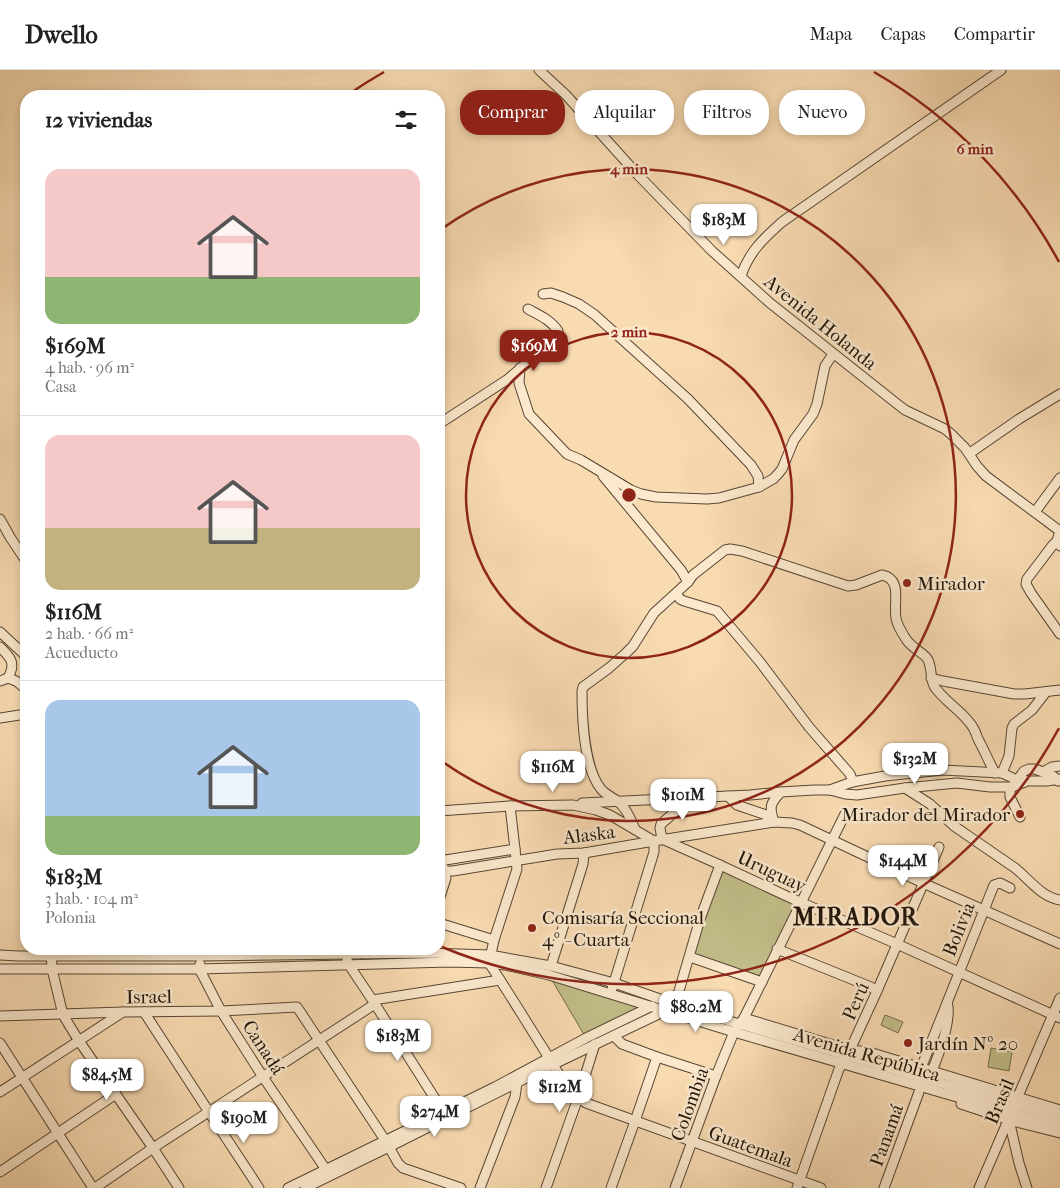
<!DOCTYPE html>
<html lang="es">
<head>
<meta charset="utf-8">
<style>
  :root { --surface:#fff; --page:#f2f2f2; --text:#222; --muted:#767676; --line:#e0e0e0; --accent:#8f2418 }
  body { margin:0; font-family:"IM FELL French Canon",serif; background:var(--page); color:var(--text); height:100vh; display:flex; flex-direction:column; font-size:19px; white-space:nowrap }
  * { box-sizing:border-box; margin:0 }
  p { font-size:16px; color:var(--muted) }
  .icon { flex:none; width:28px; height:28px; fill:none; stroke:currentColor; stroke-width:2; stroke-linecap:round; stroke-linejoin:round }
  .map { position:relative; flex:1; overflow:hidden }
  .side { position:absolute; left:20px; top:20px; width:425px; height:865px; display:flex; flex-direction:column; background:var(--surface); border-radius:20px; box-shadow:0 2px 8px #0003 }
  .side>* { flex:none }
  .banner { position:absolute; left:460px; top:20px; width:475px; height:45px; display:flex; gap:10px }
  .price { position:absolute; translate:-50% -42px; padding:0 11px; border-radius:10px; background:#fff; color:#222; font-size:16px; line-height:32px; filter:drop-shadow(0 1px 2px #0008) }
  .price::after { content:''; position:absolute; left:50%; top:30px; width:15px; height:11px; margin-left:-8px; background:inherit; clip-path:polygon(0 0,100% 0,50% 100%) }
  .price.on { background:var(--accent); color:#fff }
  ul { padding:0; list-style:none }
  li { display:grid; align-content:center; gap:10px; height:265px; padding:0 25px }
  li+li { border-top:1px solid var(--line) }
  li span { display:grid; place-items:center; height:155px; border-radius:15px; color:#555 }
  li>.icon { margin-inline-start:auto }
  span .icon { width:90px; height:90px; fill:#fffc; stroke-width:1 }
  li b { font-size:21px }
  h2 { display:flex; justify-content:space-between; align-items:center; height:60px; padding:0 25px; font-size:21px }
  .chip { padding:0 18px; border-radius:20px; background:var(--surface); box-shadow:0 2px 8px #0003; font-size:18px; line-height:45px }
  .chip.on { background:var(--accent); color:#fff }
  header { display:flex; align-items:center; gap:30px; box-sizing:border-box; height:70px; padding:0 25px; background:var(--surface); border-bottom:1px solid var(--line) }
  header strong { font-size:24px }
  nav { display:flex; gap:28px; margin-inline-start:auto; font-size:18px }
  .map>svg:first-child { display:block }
  .green { fill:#c2be89; stroke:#706a49 }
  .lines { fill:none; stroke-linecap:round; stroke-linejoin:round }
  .minor-casing { stroke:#564633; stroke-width:11 }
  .minor { stroke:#fbe8cd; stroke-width:9 }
  .ring { fill:none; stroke:#8f2418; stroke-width:2.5 }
  .poi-dot { fill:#8f2418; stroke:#fbe8cd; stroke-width:2 }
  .labels { text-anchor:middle; stroke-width:5; stroke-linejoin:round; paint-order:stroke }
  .street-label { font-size:19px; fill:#1f1509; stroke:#fbe8cd }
  .poi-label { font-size:19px; fill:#1f1509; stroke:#fbe8cd; text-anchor:start }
  .district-label { font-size:24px; font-weight:bold; letter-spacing:1px; fill:#1f1509; stroke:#fbe8cd }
  .centre { fill:#8f2418; stroke:#fbe8cd; stroke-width:2.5 }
  .ring-label { font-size:15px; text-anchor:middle; font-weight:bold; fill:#8f2418; stroke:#fbe8cd; stroke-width:5; stroke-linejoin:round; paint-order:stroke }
</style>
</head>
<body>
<header>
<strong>Dwello</strong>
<nav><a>Mapa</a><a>Capas</a><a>Compartir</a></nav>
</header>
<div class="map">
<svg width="1060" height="1118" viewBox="0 0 1060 1118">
  <rect width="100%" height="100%" fill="#f9dbb2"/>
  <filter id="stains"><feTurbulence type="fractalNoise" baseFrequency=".004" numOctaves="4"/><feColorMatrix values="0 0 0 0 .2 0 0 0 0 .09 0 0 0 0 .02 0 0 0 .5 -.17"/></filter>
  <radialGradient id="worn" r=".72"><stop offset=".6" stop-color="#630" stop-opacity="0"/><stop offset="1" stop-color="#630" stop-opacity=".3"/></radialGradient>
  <g class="green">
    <polygon points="720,795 801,832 762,912 690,887"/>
    <polygon points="61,879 196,879 63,881"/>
    <polygon points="549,905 651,936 586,968"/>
    <polygon points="885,945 903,952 898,963 881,955"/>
    <polygon points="991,978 1012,982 1009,1001 988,997"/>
  </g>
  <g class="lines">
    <defs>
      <g id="minor">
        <polyline points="539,0 566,25 638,105 712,181 770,233 896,333 905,340 945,359 951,364 965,378 977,396 986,406 1060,461 1057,471 1060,476"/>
        <path d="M741,206C749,182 763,169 782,152L1001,0"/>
        <polyline points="543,224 551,223 563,227 579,234 595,245 688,329 751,395 758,406 759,417"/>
        <polyline points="520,298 519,313 529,344 567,384 581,390 631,420 641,424 656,427 707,429 719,428 759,417 773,409 778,404 782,399 794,370 813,344 817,334 825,296 833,284"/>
        <path d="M439,354L508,309L553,271L558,261C551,250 539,245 528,239"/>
        <polyline points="970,383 1019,349 1060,324"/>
        <polyline points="603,406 681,500 688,512"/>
        <polyline points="1035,442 1060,408"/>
        <polyline points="0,449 10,467 26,491"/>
        <polyline points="1057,471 1052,476 1027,509 1026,514 1031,523 1060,564"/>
        <polyline points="676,524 680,529 684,531 717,541 760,592 809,657 850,704 853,712"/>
        <polyline points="0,562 26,586"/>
        <path d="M0,577C11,588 16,593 8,608"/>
        <polyline points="931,608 943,611 1014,624 1025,624 1060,620"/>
        <polyline points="0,611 8,608 16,611 26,619"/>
        <polyline points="0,648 26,644"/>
        <polyline points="1043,702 1052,697 1060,696"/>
        <polyline points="1002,703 1009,686 1012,658 1014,654 1032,640 1046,622"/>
        <path d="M905,718L930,734L954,756L1015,798C1029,809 1041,827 1060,830"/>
        <polyline points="830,720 845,724 857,725 905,718 957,713 990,717 1012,717 1025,712"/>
        <polyline points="728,726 737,735 772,747"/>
        <polyline points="691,728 661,754 660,758 662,769 720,795 793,829 897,874 1060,948"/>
        <polyline points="582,733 750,725 781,722"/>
        <path d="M510,736L515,779L517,799L494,870L489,893C507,920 524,948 541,975C554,995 565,1020 586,1033L821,1118"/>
        <polyline points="439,741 510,736 573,735 596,740 610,745 654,771"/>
        <polyline points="1020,747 1010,727 1010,720 1024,701 1029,699 1035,699 1053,706 1058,711"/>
        <path d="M774,752C769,737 770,733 781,722L814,720H830L852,712L885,706L942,700L1002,703L1017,710L1031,711H1047L1060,709"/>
        <path d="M635,759C630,748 626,737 616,730C610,726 605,724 601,719C584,698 582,647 582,621L583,617L609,598L626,583L633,576L654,543L688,512L693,505L725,480L730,479L742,481L848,516L856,515L882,505C903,509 893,534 896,548C897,555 902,563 906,569C911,578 926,584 928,590C932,598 930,607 934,616C943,630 959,639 969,652C973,656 976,663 978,669C984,680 989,692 995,703"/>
        <polyline points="439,791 515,779"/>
        <polyline points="439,799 444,801 453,801 557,784 584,783 654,771 774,752 792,753 800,755 923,813 1060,874"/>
        <polyline points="439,830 446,808 443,797"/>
        <polyline points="439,853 494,870"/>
        <polyline points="51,879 52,899 63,945 79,971 153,1078 179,1118"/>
        <polyline points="777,879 871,917 877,921"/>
        <polyline points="0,885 18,886 200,886 429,883 490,885 551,896 614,913 660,929 739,954 1060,1048"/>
        <polyline points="690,887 762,912"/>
        <polyline points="347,890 349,895 375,934 446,1046"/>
        <polyline points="200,894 199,899 203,906 221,941 263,1007 329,1104"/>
        <polyline points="551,896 583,794 584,783"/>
        <polyline points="0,899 199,899 449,892 489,893 505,895 549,905 734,962 1060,1057"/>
        <polyline points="612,919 654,782 654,771"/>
        <polyline points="373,930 500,910"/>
        <polyline points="144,942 209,1042 259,1118"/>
        <polyline points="0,946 123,942 221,941 297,937 385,1070 398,1093 403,1098 461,1118"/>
        <polyline points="744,948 850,980 869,982 1060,1040"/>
        <polyline points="614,966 622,974 657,987 716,1006"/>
        <polyline points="0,973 93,1118"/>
        <polyline points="921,998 994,815 1000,813 1010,818"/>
        <path d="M932,1001C939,984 950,954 948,936"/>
        <polyline points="0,1022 123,942"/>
        <polyline points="1016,1031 1060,928"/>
        <polyline points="961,1034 1009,1050 1060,1063"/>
        <polyline points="1009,1050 1019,1093 1027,1118"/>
        <polyline points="0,1102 116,1024"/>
        <polyline points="95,1118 153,1078 375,934"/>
        <polyline points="288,1118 495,1017 586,968 652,936"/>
        <polyline points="305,1118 389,1077 552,995 665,941 673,933 679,921 700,849 720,795"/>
        <polyline points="480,1118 515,1027 517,1013"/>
        <polyline points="546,1118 578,1028 595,974"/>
        <polyline points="611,1118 635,1051 657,987"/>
        <polyline points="675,1118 716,1006 734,962 744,948 845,744"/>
        <polyline points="797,1118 839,999 850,980 877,921 939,777"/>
        <polyline points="884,1118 919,1022"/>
        <polyline points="979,1118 1010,1046"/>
      </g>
    </defs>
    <use href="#minor" class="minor-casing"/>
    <use href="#minor" class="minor"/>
  </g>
  <g class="ring">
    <circle cx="629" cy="425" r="163"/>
    <path d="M440 160A326 326 0 1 1 440 690"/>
    <path d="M1059 658A489 489 0 0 1 442 877M349 24A489 489 0 0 1 384 2M874 2A489 489 0 0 1 1059 192"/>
  </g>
  <g class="poi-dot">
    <circle cx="907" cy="513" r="5"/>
    <circle cx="1020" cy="744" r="5"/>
    <circle cx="532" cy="858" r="5"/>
    <circle cx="908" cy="973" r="5"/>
  </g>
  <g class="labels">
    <g class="street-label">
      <text transform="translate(821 252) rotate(39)" y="7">Avenida Holanda</text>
      <text transform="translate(589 764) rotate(-7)" y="7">Alaska</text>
      <text transform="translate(772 801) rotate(25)" y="7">Uruguay</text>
      <text transform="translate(958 859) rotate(-68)" y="7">Bolivia</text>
      <text transform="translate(149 926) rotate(-1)" y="7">Israel</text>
      <text transform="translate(855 931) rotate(-66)" y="7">Perú</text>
      <text transform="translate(264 977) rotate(57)" y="7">Canadá</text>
      <text transform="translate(867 984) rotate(16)" y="7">Avenida República</text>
      <text transform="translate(999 1031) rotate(-67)" y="7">Brasil</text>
      <text transform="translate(689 1034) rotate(-70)" y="7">Colombia</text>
      <text transform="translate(886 1065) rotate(-70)" y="7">Panamá</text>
      <text transform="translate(751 1076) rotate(20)" y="7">Guatemala</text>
    </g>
    <g class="poi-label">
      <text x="917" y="520">Mirador</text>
      <text x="1010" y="751" text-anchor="end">Mirador del Mirador</text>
      <text x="542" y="854">Comisaría Seccional<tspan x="542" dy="22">4º - Cuarta</tspan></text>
      <text x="918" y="980">Jardín Nº 20</text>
    </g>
    <g class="district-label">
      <text x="856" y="855">MIRADOR</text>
    </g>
  </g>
  <circle cx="629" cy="425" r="8" class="centre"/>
  <g class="ring-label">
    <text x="975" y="84">6 min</text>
    <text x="629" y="104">4 min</text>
    <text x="629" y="267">2 min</text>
  </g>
  <rect width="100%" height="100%" filter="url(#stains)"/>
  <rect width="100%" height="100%" fill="url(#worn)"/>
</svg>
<b class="price" style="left:724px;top:176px">$183M</b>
<b class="price on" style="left:534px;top:302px">$169M</b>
<b class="price" style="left:915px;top:715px">$132M</b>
<b class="price" style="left:553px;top:723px">$116M</b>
<b class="price" style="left:683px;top:751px">$101M</b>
<b class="price" style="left:903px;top:817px">$144M</b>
<b class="price" style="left:696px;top:963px">$80.2M</b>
<b class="price" style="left:398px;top:992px">$183M</b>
<b class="price" style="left:107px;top:1031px">$84.5M</b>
<b class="price" style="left:560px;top:1043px">$112M</b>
<b class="price" style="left:435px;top:1068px">$274M</b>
<b class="price" style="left:244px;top:1074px">$190M</b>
<div class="banner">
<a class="chip on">Comprar</a>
<a class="chip">Alquilar</a>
<a class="chip">Filtros</a>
<a class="chip">Nuevo</a>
</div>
<section class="side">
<h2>12 viviendas<svg class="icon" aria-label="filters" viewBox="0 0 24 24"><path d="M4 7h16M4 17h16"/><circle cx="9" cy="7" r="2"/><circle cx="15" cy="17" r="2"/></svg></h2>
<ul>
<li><span style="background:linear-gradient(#f6c9c9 70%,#8fb573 0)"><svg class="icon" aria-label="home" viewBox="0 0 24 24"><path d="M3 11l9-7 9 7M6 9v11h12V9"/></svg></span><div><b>$169M</b><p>4 hab. · 96 m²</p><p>Casa</p></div></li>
<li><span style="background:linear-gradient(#f6c9c9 60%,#c2b280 0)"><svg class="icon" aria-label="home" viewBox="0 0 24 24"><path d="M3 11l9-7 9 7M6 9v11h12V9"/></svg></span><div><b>$116M</b><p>2 hab. · 66 m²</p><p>Acueducto</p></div></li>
<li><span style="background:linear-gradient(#a9c7e8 75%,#8fb573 0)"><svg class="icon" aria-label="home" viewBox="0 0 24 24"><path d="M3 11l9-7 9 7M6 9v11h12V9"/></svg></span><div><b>$183M</b><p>3 hab. · 104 m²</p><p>Polonia</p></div></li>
</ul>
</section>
</div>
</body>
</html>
